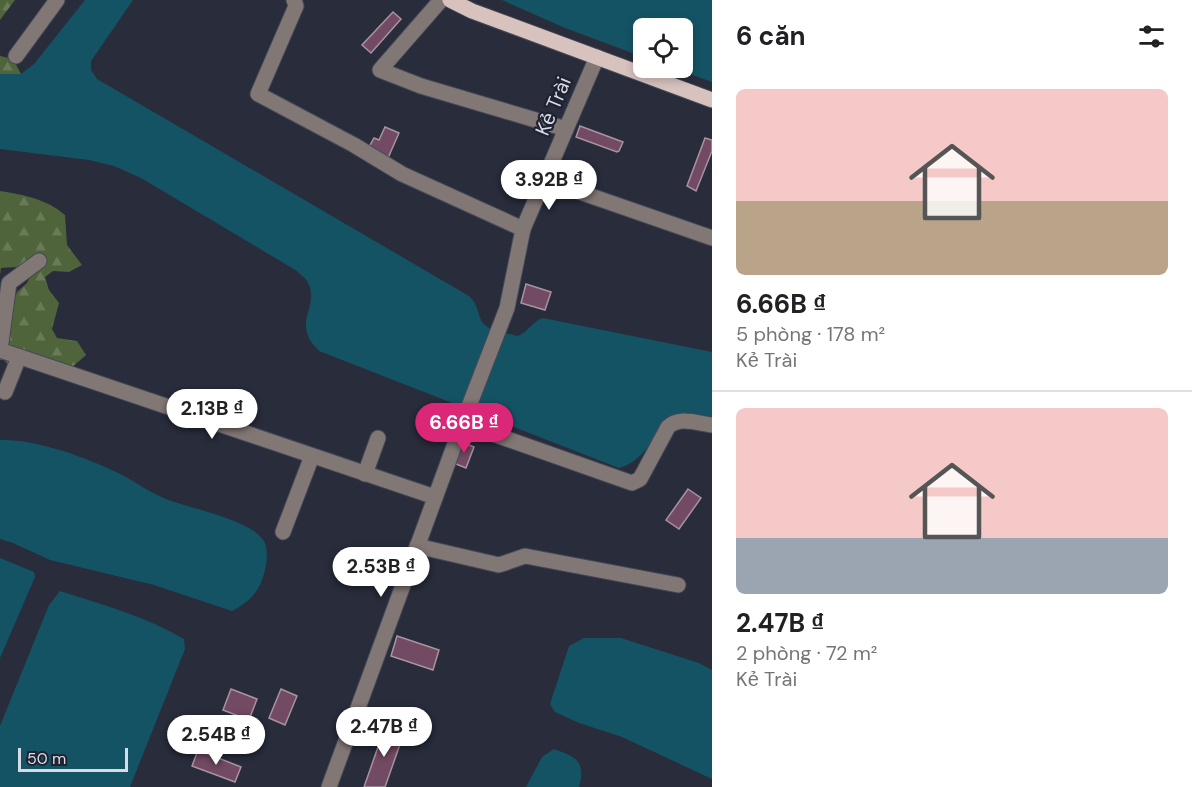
<!DOCTYPE html>
<html lang="vi">
<head>
<meta charset="utf-8">
<style>
  :root { --surface:#fff; --page:#f2f2f2; --text:#202124; --muted:#757577; --line:#e0e0e0; --accent:#db2777 }
  body { margin:0; font-family:"DM Sans",sans-serif; background:var(--page); color:var(--text); height:100vh; display:flex; flex-direction:column; font-size:22px; white-space:nowrap }
  * { box-sizing:border-box; margin:0 }
  p { font-size:20px; color:var(--muted) }
  .icon { flex:none; width:33px; height:33px; fill:none; stroke:currentColor; stroke-width:2; stroke-linecap:round; stroke-linejoin:round }
  .map { position:relative; flex:1; overflow:hidden }
  .side { display:flex; flex-direction:column; background:var(--surface); width:480px }
  .side>* { flex:none }
  .tools { position:absolute; left:633px; top:18px; display:grid; gap:12px }
  .tools a { display:grid; place-items:center; width:60px; height:60px; border-radius:9px; background:var(--surface); box-shadow:0 3px 9px #0003; font-size:30px }
  .scale { position:absolute; left:18px; bottom:15px; width:110px; box-sizing:border-box; padding-left:6px; border:3px solid #d8dbe5; border-top:0; font-size:16px; line-height:21px; white-space:nowrap; color:#d8dbe5; -webkit-text-stroke:4px #1f2231; paint-order:stroke }
  .price { position:absolute; translate:-50% -51px; padding:0 14px; border-radius:21px; background:#fff; color:#222; font-size:20px; line-height:39px; filter:drop-shadow(0 2px 3px #0008) }
  .price::after { content:''; position:absolute; left:50%; top:36px; width:18px; height:14px; margin-left:-9px; background:inherit; clip-path:polygon(0 0,100% 0,50% 100%) }
  .price.current { background:var(--accent); color:#fff }
  ul { padding:0; list-style:none }
  li { display:grid; align-content:center; gap:12px; height:318px; padding:0 24px }
  li+li { border-top:2px solid var(--line) }
  li span { display:grid; place-items:center; height:186px; border-radius:9px; color:#555 }
  li>.icon { margin-inline-start:auto }
  span .icon { width:108px; height:108px; fill:#fffc; stroke-width:1 }
  li b { font-size:26px }
  h2 { display:flex; justify-content:space-between; align-items:center; height:72px; padding:0 24px; font-size:26px }
  main { display:flex; flex:1; min-height:0 }
  .map>svg:first-child { display:block }
  .forest { fill:url(#forest-firs) }
  .water { fill:#145364 }
  .building { fill:#734a63; stroke:#a8939f; stroke-width:1.5 }
  .lines { fill:none; stroke-linecap:round; stroke-linejoin:round }
  .minor-casing { stroke:#444856; stroke-width:17 }
  .major-casing { stroke:#444856; stroke-width:17 }
  .minor { stroke:#817775; stroke-width:15 }
  .major { stroke:#d7c2be; stroke-width:15 }
  .labels { text-anchor:middle; stroke-width:4.5; stroke-linejoin:round; paint-order:stroke }
  .street-label { font-size:20px; fill:#d8dbe5; stroke:#1f2231 }
</style>
</head>
<body>
<main>
<div class="map">
<svg width="712" height="787" viewBox="0 0 712 787">
  <defs>
    <pattern id="forest-firs" width="22" height="20" patternUnits="userSpaceOnUse" patternTransform="scale(1.5)"><rect width="22" height="20" fill="#50643b"/><path d="M5 1l3.5 6h-7zM16 11l3.5 6h-7z" fill="#687a57"/></pattern>
  </defs>
  <rect width="100%" height="100%" fill="#282c3b"/>
  <g class="forest">
    <polygon points="0,0 15,0 0,20"/>
    <polygon points="0,56 13,59 21,74 0,74"/>
    <path d="M0,191C24,195 47,199 65,215L67,245L82,265L69,272L53,271L45,277L49,290L59,303L52,329L57,338L77,341L86,355L71,368L50,365L38,371L28,360L11,368L4,360H0V327L12,305L17,292L27,283L32,273C23,266 13,267 1,268L0,275Z"/>
  </g>
  <g class="water">
    <path d="M85,0H133L91,61V70L97,79L469,296C480,306 477,318 485,325C492,332 508,333 517,336C528,333 532,321 543,318L712,352V420L666,422C653,439 641,463 619,468L319,351C289,322 322,307 307,281C305,278 300,274 297,271L141,178L114,166L89,160L0,149V74H21L34,64Z"/>
    <polygon points="502,0 712,0 712,82 673,68 682,68 682,28 644,28 643,57 565,28"/>
    <path d="M0,440C35,439 82,456 114,471C132,479 148,492 166,499C188,508 255,520 265,543C268,552 267,561 265,570C260,591 251,601 232,611L154,585L50,560L13,543L0,539Z"/>
    <polygon points="0,558 34,572 35,577 0,658"/>
    <path d="M60,591C101,604 147,617 184,639L185,649L130,787H0V726L49,605Z"/>
    <polygon points="584,638 621,638 699,663 712,670 712,779 622,737 579,723 555,712 550,704 569,646"/>
    <path d="M554,749C576,757 586,761 579,787H526L542,757Z"/>
  </g>
  <g class="building">
    <polygon points="393,12 401,19 371,53 362,45"/>
    <polygon points="580,126 623,142 619,151 617,152 576,137"/>
    <polygon points="385,127 399,133 388,158 368,149 374,138 379,140"/>
    <polygon points="705,138 712,140 712,151 696,191 687,186"/>
    <polygon points="526,284 551,292 545,310 521,303"/>
    <polygon points="459,441 474,447 466,468 456,464"/>
    <polygon points="688,489 701,498 679,529 666,520"/>
    <polygon points="397,636 439,650 433,670 391,656"/>
    <polygon points="231,689 257,699 249,720 223,710"/>
    <polygon points="281,689 297,696 285,725 269,718"/>
    <polygon points="385,727 404,733 385,787 364,787"/>
    <polygon points="198,750 241,767 235,782 192,766"/>
  </g>
  <g class="lines">
    <defs>
      <g id="minor">
        <polyline points="294,0 296,6 258,94 354,145 402,174 523,229"/>
        <polyline points="441,0 380,70 421,86 566,129"/>
        <polyline points="16,56 57,0"/>
        <polyline points="545,180 712,238"/>
        <polyline points="0,350 435,497"/>
        <polyline points="0,350 9,283 39,261"/>
        <polyline points="5,392 19,357"/>
        <path d="M462,423L632,483L640,479L668,427C679,416 697,423 712,425"/>
        <polyline points="365,474 378,438"/>
        <polyline points="283,532 312,456"/>
        <polyline points="417,546 499,565 525,556 678,585"/>
        <polyline points="329,787 464,419 507,308 523,229 597,57"/>
      </g>
      <polyline id="major" points="450,0 472,11 712,100"/>
    </defs>
    <use href="#minor" class="minor-casing"/>
    <use href="#major" class="major-casing"/>
    <use href="#minor" class="minor"/>
    <use href="#major" class="major"/>
  </g>
  <g class="labels">
    <g class="street-label">
      <text transform="translate(553 106) rotate(-67)" y="7">Kẻ Trài</text>
    </g>
  </g>
</svg>
<div class="tools">
<a><svg class="icon" aria-label="locate" viewBox="0 0 24 24"><circle cx="12" cy="12" r="6"/><path d="M12 2v4M12 18v4M2 12h4M18 12h4"/></svg></a>
</div>
<div class="scale">50 m</div>
<b class="price" style="left:549px;top:211px">3.92B ₫</b>
<b class="price" style="left:212px;top:440px">2.13B ₫</b>
<b class="price current" style="left:464px;top:454px">6.66B ₫</b>
<b class="price" style="left:381px;top:598px">2.53B ₫</b>
<b class="price" style="left:384px;top:758px">2.47B ₫</b>
<b class="price" style="left:216px;top:766px">2.54B ₫</b>
</div>
<section class="side">
<h2>6 căn<svg class="icon" aria-label="filters" viewBox="0 0 24 24"><path d="M4 7h16M4 17h16"/><circle cx="9" cy="7" r="2"/><circle cx="15" cy="17" r="2"/></svg></h2>
<ul>
<li><span style="background:linear-gradient(#f6c9c9 60%,#b9a48a 0)"><svg class="icon" aria-label="home" viewBox="0 0 24 24"><path d="M3 11l9-7 9 7M6 9v11h12V9"/></svg></span><div><b>6.66B ₫</b><p>5 phòng · 178 m²</p><p>Kẻ Trài</p></div></li>
<li><span style="background:linear-gradient(#f6c9c9 70%,#9aa5b1 0)"><svg class="icon" aria-label="home" viewBox="0 0 24 24"><path d="M3 11l9-7 9 7M6 9v11h12V9"/></svg></span><div><b>2.47B ₫</b><p>2 phòng · 72 m²</p><p>Kẻ Trài</p></div></li>
</ul>
</section>
</main>
</body>
</html>
